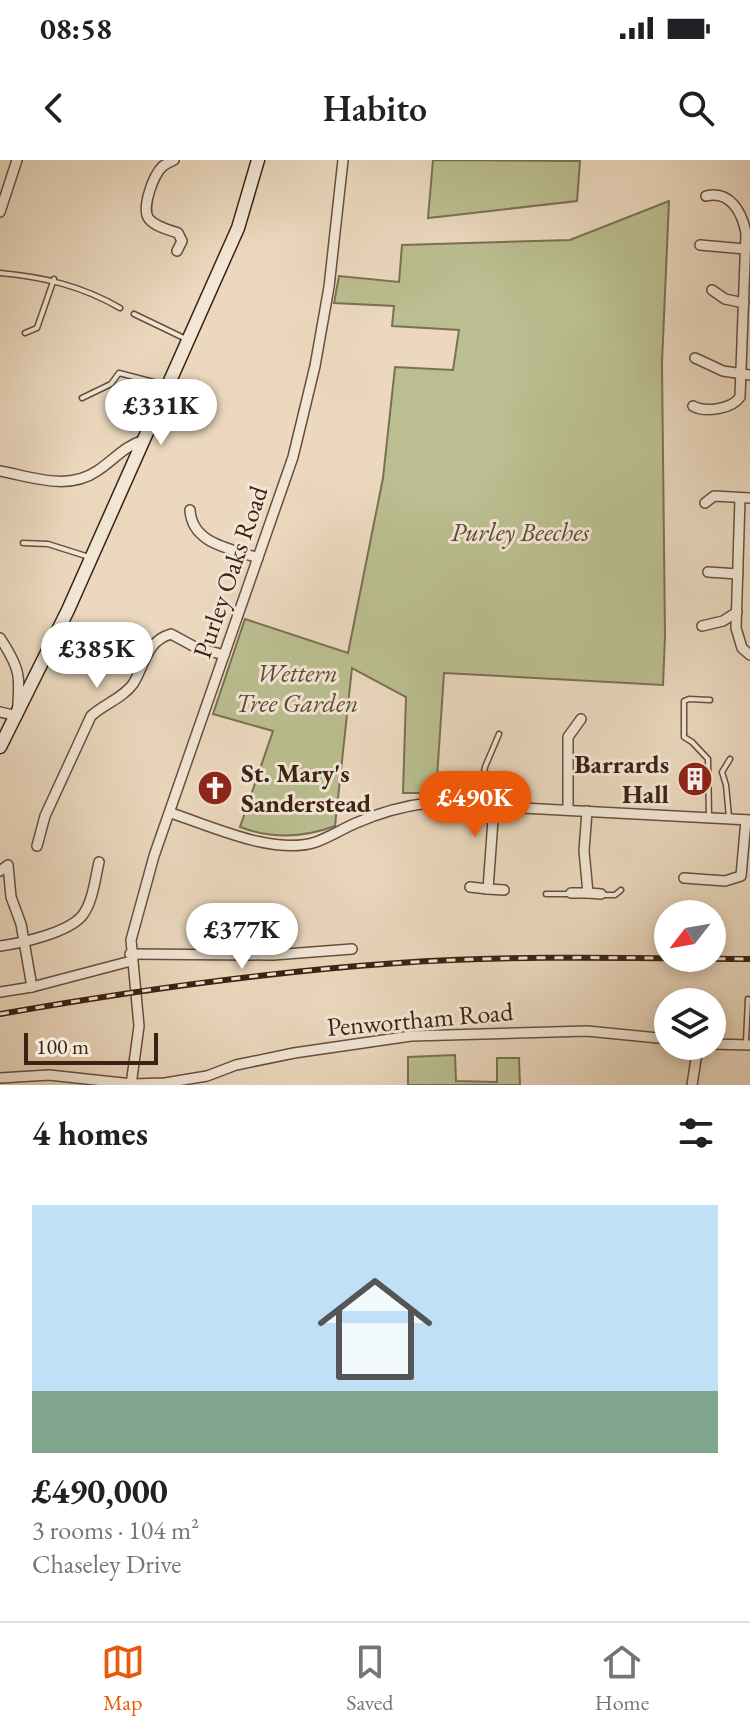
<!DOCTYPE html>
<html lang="en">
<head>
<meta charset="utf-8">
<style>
  :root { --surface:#fff; --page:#f6f6f6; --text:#202124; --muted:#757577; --line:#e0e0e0; --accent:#ea580c }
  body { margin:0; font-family:"EB Garamond",serif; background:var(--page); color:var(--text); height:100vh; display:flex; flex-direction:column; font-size:30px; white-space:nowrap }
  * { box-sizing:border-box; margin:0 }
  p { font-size:26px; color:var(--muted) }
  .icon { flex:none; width:44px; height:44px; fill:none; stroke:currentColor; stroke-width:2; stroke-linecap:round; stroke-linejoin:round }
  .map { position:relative; height:925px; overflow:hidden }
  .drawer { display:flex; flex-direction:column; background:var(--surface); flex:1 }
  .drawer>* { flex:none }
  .needle { width:52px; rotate:239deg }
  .controls { position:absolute; left:654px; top:740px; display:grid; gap:16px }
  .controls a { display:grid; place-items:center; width:72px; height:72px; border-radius:50%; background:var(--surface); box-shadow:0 4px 12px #0003; font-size:40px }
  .scale { position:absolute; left:24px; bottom:20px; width:134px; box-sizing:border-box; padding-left:8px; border:4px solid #3c2114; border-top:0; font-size:22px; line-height:28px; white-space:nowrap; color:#3c2114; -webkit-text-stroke:6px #f2e6d5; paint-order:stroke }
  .price { position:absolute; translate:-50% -68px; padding:0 18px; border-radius:28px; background:#fff; color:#222; font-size:26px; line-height:52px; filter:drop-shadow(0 2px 4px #0008) }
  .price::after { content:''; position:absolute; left:50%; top:48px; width:24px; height:18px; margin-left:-12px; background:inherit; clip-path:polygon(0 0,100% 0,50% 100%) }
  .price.active { background:var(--accent); color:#fff }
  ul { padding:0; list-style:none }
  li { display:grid; align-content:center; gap:16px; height:424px; padding:0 32px }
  li span { display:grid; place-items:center; height:248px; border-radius:0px; color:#555 }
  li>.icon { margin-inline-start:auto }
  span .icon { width:144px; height:144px; fill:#fffc; stroke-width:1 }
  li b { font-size:34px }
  h2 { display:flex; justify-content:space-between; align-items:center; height:96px; padding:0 32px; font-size:34px }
  .status { display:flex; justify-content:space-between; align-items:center; height:56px; padding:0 40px; background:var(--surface); direction:ltr }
  .status svg { height:22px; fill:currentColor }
  header { display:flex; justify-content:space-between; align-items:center; height:104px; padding:0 32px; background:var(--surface); font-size:36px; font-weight:600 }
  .dock { display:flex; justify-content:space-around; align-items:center; height:112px; border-top:2px solid var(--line); background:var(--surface); font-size:22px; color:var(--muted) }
  .dock a { display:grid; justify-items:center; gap:4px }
  .dock .active { color:var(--accent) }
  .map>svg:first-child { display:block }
  .green { fill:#babe90; stroke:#7b7052; stroke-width:2 }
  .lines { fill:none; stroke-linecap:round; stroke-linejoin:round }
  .lane-casing { stroke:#684f3e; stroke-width:7 }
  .street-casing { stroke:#684f3e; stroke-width:12 }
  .secondary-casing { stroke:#3c2114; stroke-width:15 }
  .lane { stroke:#f2e6d5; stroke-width:4 }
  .street { stroke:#f2e6d5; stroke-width:9 }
  .secondary { stroke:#f2e6d5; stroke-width:12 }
  .rail-casing { stroke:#3c2114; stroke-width:6 }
  .rail { stroke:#f2e6d5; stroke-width:3; stroke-dasharray:9; stroke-linecap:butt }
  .labels { text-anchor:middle; stroke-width:6; stroke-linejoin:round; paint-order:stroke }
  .park-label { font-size:26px; font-style:italic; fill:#5c4833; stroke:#f2e6d5 }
  .street-label { font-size:26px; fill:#3c2114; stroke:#f2e6d5 }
  .poi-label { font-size:26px; font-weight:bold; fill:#3c2114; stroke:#f2e6d5; text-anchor:end }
</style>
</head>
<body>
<div class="status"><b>08:58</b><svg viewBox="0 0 49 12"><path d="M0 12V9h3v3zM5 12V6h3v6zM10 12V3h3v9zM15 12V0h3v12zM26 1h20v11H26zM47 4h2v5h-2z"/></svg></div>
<header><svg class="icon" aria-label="back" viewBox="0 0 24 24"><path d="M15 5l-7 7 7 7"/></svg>Habito<svg class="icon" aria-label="search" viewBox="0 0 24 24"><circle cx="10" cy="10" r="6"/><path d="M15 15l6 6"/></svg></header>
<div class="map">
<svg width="750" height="925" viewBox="0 0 750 925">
  <rect width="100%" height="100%" fill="#ebd8be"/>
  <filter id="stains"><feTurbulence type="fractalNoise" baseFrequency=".0025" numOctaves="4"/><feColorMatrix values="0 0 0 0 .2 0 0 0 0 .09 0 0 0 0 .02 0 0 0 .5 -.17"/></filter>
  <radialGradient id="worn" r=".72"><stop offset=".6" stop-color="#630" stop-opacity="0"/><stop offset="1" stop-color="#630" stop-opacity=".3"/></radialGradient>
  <g class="green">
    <polygon points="433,0 580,1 577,41 428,58"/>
    <path d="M669,41L662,203L665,476L663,525L444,513L436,633H403L406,537L352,508L335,666C303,678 272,679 240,667L273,571L213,554L245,459L348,493L383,318L395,207L453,210L459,170L392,166L394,146L334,143L339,116L399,122L402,85L570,80Z"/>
    <polygon points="455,895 456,921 497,922 497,898 519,898 520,925 408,925 408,897"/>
  </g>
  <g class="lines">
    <defs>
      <g id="lane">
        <path d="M0,113C44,117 82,126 120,148"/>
        <polyline points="134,154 186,179"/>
        <polyline points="25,173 37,168 54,119"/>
        <polyline points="82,238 111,224 119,213 165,225"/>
        <polyline points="23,383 48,384 89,397"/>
        <polyline points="111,492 142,504"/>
        <polyline points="478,643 485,607 499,574"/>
        <polyline points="709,656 708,599 692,582 684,577 684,541 689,539 710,540"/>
        <polyline points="729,657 726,625 722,612 730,599"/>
        <polyline points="546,734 569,734"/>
        <polyline points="603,735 615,735 621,730"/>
        <polyline points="746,882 748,839"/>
      </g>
      <g id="street">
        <path d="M174,0C170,2 166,4 163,6C153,15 141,49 149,59C156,67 169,70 178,73L182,81L177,91"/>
        <polyline points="0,52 17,0"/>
        <polyline points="700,85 745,89"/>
        <polyline points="712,130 725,139 744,143"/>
        <polyline points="695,198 723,211 750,215"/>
        <path d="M693,246C705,253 732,249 740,237L746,73C742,52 730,30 706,36"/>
        <path d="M0,311C32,317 68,331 97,311C114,300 124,286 144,280"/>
        <polyline points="740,338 736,468 742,488 750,495"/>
        <polyline points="705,343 714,336 750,338"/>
        <path d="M190,350C192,384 230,388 258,398"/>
        <polyline points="708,412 738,414"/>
        <polyline points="702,466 723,461 737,452"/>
        <path d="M0,478C22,511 20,518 17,556L0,552"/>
        <polyline points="568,650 568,577 581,559"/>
        <path d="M171,653C211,666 274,696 316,682C330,677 342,669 356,663C379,653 403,646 428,643L750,660"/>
        <path d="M37,686L45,656L91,556C104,544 123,538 133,524C145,505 146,481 171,474L195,487L224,495"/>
        <polyline points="0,711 8,705 11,737 21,764 32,827"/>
        <polyline points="684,718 725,721 741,716 746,660"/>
        <polyline points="470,727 488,729 494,646"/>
        <polyline points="488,729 504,730"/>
        <polyline points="571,733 588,733 584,691 587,651"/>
        <polyline points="588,733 601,734"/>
        <path d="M0,786C22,783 67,773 82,756C93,742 95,719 99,702"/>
        <polyline points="130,794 273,795 352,789"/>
        <polyline points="0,832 32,827 131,801"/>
        <polyline points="712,884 750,885"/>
        <polyline points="0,918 49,915 132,924 165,923 207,916 236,905 294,893 411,876 587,871 668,879"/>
        <polyline points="131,925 139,866 131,780 154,696 293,297 315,206 329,127 343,0"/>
        <polyline points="692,925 698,886"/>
      </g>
      <polyline id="secondary" points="0,587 68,450 238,68 258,0"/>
    </defs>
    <use href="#lane" class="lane-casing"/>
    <use href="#street" class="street-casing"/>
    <use href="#secondary" class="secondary-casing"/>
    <use href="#lane" class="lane"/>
    <use href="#street" class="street"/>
    <use href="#secondary" class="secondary"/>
    <defs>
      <path id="rail" d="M0,854C132,831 264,812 398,803C515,795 633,798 750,799"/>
    </defs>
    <use href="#rail" class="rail-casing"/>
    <use href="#rail" class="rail"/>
  </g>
  <defs>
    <symbol id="building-disc" viewBox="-11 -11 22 22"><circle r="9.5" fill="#8f2418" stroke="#f2e6d5"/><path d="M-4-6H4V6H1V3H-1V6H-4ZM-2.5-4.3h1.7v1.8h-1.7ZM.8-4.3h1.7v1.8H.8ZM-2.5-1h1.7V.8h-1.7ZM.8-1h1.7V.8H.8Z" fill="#fff"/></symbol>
    <symbol id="church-disc" viewBox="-11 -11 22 22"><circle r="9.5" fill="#8f2418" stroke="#f2e6d5"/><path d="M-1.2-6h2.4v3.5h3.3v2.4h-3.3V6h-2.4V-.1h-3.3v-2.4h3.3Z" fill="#fff"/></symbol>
  </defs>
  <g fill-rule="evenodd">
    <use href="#building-disc" x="675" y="599" width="40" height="40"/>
    <use href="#church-disc" x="195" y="608" width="40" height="40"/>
  </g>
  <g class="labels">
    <g class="park-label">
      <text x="520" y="381">Purley Beeches</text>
      <text x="297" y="522">Wettern<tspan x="297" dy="30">Tree Garden</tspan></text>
    </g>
    <g class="street-label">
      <text transform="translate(230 412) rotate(-71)" y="9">Purley Oaks Road</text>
      <text transform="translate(420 859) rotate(-5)" y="9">Penwortham Road</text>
    </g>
    <g class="poi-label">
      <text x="669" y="613">Barrards<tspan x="669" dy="30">Hall</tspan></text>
      <text x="241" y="622" text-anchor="start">St. Mary's<tspan x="241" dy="30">Sanderstead</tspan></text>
    </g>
  </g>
  <rect width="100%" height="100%" filter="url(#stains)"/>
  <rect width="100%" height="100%" fill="url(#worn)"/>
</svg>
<div class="controls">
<a><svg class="needle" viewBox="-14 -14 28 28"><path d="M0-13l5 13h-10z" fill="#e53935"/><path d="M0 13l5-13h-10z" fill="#757577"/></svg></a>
<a><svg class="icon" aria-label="layers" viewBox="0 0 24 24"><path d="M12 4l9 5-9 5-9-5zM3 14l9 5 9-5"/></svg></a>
</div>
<div class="scale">100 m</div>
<b class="price" style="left:161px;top:287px">£331K</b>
<b class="price" style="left:97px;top:530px">£385K</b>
<b class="price active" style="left:475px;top:679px">£490K</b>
<b class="price" style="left:242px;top:811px">£377K</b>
</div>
<section class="drawer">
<h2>4 homes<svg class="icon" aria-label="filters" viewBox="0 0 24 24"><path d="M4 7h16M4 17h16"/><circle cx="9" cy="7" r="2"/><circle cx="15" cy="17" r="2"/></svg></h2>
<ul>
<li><span style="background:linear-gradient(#bfe0f5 75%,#7fa58c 0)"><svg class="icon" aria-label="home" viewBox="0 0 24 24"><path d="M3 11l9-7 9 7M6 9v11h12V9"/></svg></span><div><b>£490,000</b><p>3 rooms · 104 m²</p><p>Chaseley Drive</p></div></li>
</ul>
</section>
<nav class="dock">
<a class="active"><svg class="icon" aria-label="map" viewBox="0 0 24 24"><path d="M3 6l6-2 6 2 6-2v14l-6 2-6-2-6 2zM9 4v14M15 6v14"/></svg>Map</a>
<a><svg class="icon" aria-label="saved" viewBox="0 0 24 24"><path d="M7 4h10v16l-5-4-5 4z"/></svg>Saved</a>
<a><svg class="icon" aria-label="home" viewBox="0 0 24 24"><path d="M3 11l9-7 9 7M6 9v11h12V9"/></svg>Home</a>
</nav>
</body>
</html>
